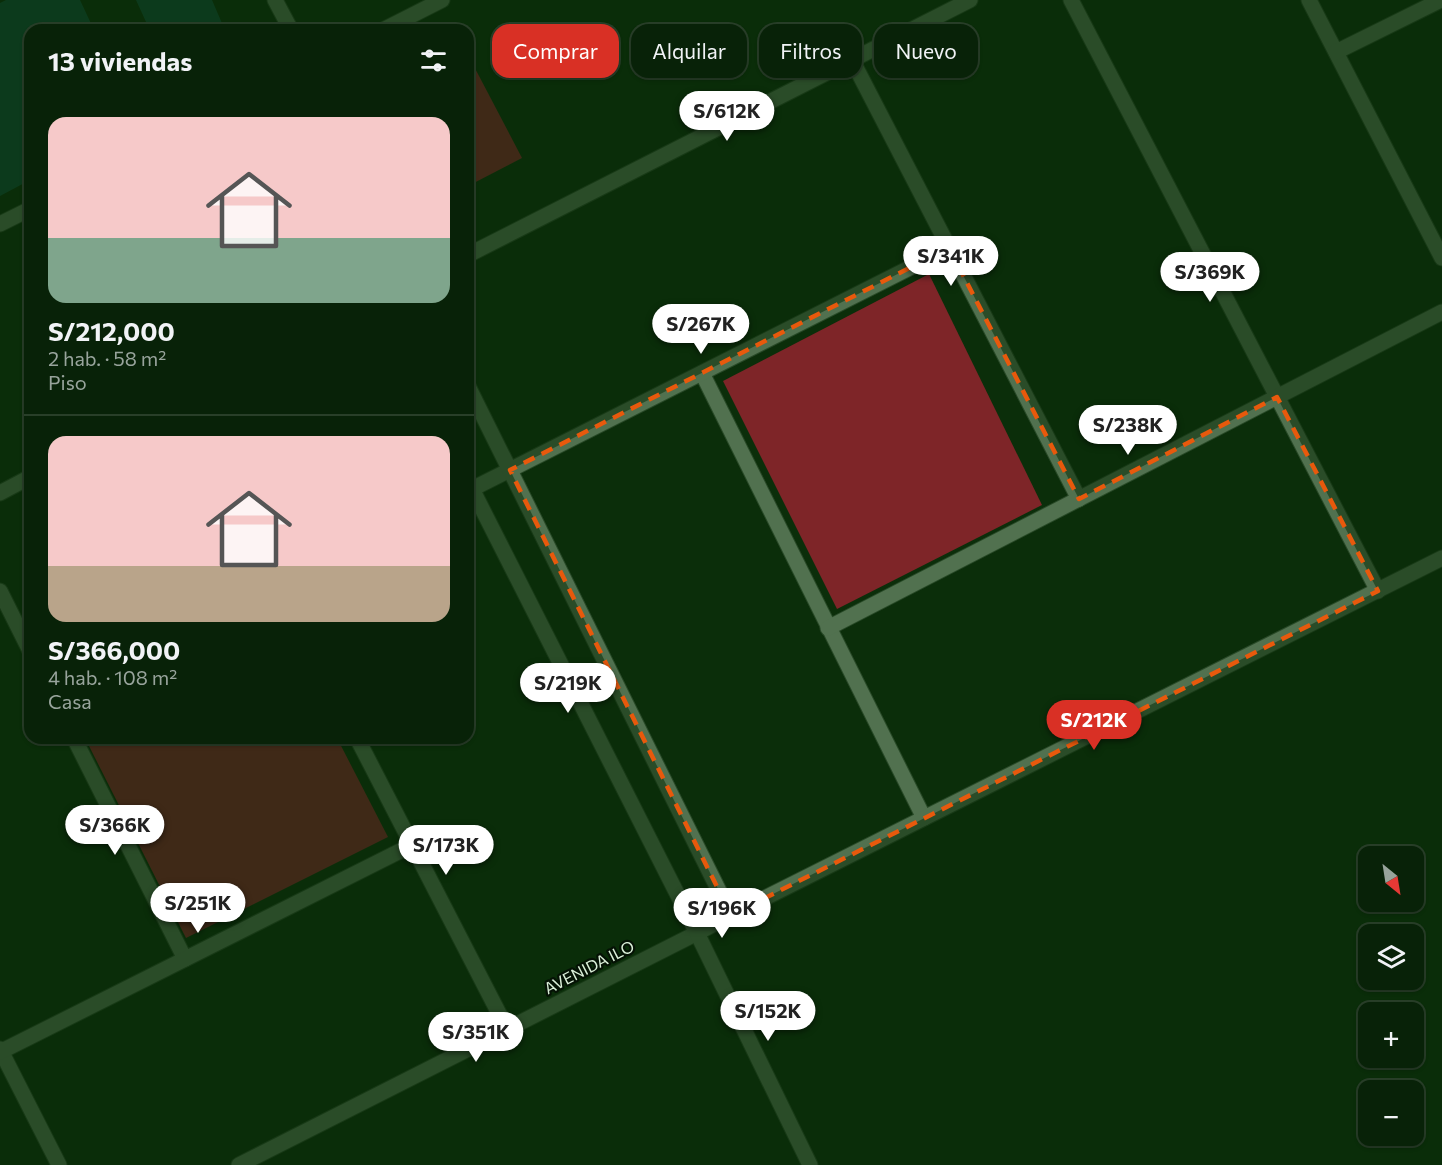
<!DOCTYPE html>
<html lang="es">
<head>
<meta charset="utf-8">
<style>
  :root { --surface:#082208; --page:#112a12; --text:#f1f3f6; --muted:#98a49c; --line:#293f29; --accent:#d93025 }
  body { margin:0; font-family:Commissioner,sans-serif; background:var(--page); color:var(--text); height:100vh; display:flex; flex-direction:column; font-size:22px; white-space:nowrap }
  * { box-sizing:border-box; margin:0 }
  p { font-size:20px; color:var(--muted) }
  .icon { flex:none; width:33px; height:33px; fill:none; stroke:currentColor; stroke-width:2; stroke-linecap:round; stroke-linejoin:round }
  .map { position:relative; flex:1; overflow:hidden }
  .drawer { position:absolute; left:24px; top:24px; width:450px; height:720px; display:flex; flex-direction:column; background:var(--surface); border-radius:18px; box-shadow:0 2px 4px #0004,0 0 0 2px var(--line) }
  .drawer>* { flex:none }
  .top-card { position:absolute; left:492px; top:24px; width:570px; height:54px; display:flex; gap:12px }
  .needle { width:39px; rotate:150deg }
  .buttons { position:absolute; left:1358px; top:846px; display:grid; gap:12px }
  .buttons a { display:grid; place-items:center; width:66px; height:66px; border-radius:12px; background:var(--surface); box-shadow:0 2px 4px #0004,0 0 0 2px var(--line); font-size:30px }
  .price { position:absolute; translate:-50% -51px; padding:0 14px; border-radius:21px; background:#fff; color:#222; font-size:20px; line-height:39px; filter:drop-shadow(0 2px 3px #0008) }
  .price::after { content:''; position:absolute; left:50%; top:36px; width:18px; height:14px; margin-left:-9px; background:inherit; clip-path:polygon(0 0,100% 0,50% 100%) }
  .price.on { background:var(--accent); color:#fff }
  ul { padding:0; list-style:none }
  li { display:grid; align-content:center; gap:12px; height:318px; padding:0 24px }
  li+li { border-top:2px solid var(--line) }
  li span { display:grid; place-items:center; height:186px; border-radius:18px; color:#555 }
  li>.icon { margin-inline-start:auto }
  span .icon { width:108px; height:108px; fill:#fffc; stroke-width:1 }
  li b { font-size:26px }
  h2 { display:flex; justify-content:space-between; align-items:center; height:72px; padding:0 24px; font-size:26px }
  .pill { padding:0 21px; border-radius:18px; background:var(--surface); box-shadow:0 2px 4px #0004,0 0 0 2px var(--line); font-size:21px; line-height:54px }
  .pill.on { background:var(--accent); color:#fff }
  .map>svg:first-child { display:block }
  .green { fill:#7e2528 }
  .building { fill:#0f4b34 }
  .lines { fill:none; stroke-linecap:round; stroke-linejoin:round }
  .minor-casing { stroke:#284927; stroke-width:17 }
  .tertiary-casing { stroke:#284927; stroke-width:17 }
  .minor { stroke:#51714f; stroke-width:15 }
  .tertiary { stroke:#51714f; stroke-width:15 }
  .marked { fill:none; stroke:#e8590c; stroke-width:4.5; stroke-dasharray:12 8; stroke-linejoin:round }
  .labels { text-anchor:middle; stroke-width:4.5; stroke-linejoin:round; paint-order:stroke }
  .street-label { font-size:16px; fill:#dcf0da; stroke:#051205 }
</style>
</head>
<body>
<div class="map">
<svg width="1442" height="1165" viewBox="0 0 1442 1165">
  <rect width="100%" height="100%" fill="#0b2e0a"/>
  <g class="green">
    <polygon points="468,55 522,158 468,186"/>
    <polygon points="929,274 1042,505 837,609 723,381"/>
    <polygon points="85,738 337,738 388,837 186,938"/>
  </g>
  <g class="building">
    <polygon points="6,0 80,0 94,30 30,30 30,180 0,196 0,3"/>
    <polygon points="136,0 212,0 224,28 221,30 134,30 147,24"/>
  </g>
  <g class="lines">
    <defs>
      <g id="minor">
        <polyline points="1071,0 1378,591"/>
        <polyline points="1309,0 1442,258"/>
        <polyline points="383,30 442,0"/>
        <polyline points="1336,52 1441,0"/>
        <polyline points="852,60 1079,499"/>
        <polyline points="0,224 30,209"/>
        <polyline points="468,255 970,0"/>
        <polyline points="702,373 924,818"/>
        <polyline points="468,491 949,248"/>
        <polyline points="0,493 30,477"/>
        <polyline points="0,591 30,651"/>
        <polyline points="828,628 1442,312"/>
        <polyline points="74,738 185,959"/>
        <polyline points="357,738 507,1029"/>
        <polyline points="731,915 1442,558"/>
        <polyline points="0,1049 59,1165"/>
        <polyline points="0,1052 412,845"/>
        <polyline points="239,1165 697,933"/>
      </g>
      <g id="tertiary">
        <polyline points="275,0 291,30"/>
        <polyline points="468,386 731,915 697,933"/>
        <polyline points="468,481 697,933 810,1165"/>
      </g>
    </defs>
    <use href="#minor" class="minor-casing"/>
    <use href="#tertiary" class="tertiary-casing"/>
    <use href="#minor" class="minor"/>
    <use href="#tertiary" class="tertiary"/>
  </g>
  <path d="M0 0H1442V1165H0ZM949,248L1079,499L1277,397L1378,591L731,915L510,470Z" fill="#0b2e0a" fill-opacity=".55" fill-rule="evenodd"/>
  <path class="marked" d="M949,248L1079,499L1277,397L1378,591L731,915L510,470Z"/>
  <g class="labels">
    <g class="street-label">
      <text transform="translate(589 967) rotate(-27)" y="6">AVENIDA ILO</text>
    </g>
  </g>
</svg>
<div class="buttons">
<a><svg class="needle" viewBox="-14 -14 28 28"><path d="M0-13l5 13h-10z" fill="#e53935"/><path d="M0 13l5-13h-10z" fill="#98a49c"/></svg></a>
<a><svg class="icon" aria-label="layers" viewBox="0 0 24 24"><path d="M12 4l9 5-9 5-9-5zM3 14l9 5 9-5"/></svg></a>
<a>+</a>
<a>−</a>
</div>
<b class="price" style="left:727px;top:142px">S/612K</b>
<b class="price" style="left:951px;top:287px">S/341K</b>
<b class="price" style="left:1210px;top:303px">S/369K</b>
<b class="price" style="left:701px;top:355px">S/267K</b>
<b class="price" style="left:1128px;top:456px">S/238K</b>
<b class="price" style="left:568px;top:714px">S/219K</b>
<b class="price on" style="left:1094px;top:751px">S/212K</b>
<b class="price" style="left:115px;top:856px">S/366K</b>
<b class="price" style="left:446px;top:876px">S/173K</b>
<b class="price" style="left:198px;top:934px">S/251K</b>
<b class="price" style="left:722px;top:939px">S/196K</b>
<b class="price" style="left:768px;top:1042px">S/152K</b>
<b class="price" style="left:476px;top:1063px">S/351K</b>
<div class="top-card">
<a class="pill on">Comprar</a>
<a class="pill">Alquilar</a>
<a class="pill">Filtros</a>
<a class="pill">Nuevo</a>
</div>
<section class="drawer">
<h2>13 viviendas<svg class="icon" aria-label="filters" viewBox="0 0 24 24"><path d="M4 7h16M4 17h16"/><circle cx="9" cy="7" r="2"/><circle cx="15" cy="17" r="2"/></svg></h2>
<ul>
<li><span style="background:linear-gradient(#f6c9c9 65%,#7fa58c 0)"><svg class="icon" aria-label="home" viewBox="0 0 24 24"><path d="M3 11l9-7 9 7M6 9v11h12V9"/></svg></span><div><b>S/212,000</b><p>2 hab. · 58 m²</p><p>Piso</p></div></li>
<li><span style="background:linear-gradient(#f6c9c9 70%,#b9a48a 0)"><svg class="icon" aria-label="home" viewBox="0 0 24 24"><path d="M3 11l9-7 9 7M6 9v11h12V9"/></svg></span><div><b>S/366,000</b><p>4 hab. · 108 m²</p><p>Casa</p></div></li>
</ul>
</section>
</div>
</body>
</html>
